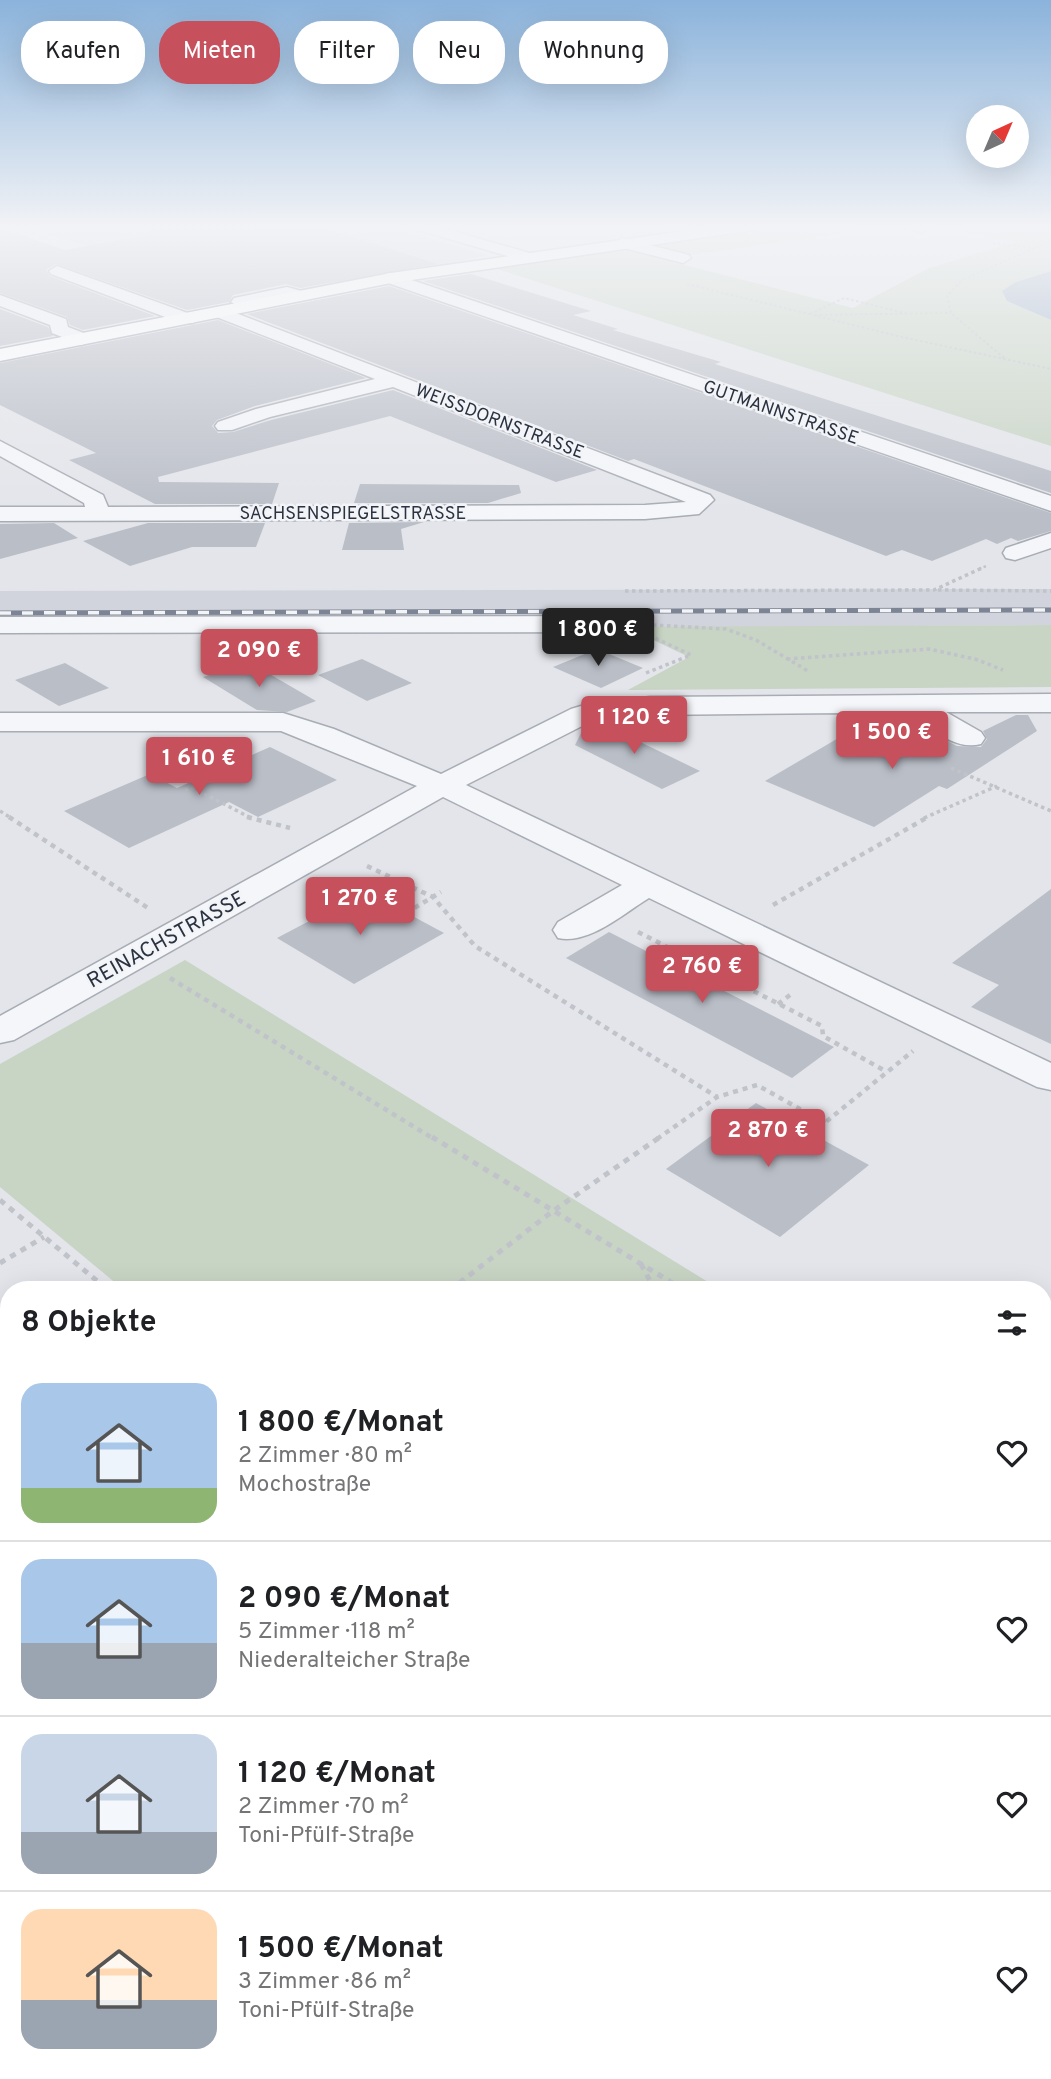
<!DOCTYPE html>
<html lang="de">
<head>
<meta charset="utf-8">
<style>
  :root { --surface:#fff; --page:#f2f2f2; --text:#202124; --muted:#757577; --line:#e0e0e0; --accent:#c7505d }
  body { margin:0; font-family:Overpass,sans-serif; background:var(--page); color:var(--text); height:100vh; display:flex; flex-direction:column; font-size:26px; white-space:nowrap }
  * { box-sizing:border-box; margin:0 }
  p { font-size:23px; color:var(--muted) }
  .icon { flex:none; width:38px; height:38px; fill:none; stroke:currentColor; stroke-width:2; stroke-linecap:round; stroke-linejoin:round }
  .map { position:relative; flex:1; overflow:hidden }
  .drawer { position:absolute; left:0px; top:1281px; width:1052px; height:798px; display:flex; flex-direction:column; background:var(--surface); border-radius:28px 28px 0 0; box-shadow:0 7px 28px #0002 }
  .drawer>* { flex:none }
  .top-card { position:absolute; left:21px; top:21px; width:700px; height:63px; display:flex; gap:14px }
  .needle { width:46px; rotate:44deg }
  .buttons { position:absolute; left:966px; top:105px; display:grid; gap:14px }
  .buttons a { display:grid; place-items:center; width:63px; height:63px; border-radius:50%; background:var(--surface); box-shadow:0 7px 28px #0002; font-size:35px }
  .price { position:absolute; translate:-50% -60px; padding:0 16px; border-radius:7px; background:var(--accent); color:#fff; font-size:23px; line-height:46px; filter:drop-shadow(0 2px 4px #0008) }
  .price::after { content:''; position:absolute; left:50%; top:42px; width:21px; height:16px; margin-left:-10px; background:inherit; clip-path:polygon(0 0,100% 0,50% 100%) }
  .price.active { background:#222; color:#fff }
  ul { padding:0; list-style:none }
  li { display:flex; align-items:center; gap:21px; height:175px; padding:0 21px }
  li+li { border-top:2px solid var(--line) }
  li span { display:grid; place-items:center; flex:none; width:196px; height:140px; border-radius:21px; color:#555 }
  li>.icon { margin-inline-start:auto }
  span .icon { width:84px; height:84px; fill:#fffc; stroke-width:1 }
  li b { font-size:30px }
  h2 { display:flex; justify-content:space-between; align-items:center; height:84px; padding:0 21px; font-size:30px }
  .pill { padding:0 24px; border-radius:28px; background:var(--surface); box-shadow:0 7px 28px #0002; font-size:24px; line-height:63px }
  .pill.active { background:var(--accent); color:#fff }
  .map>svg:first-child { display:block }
  .built { fill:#d1d4dc }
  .green { fill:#c8d4c4 }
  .water { fill:#a0b2c8 }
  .building { fill:#babec7 }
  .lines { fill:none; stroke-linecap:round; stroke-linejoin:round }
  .minor-casing { stroke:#a8acb4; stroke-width:3 }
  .major-casing { stroke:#a3a9b5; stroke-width:3 }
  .path-far5 { stroke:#c0c3c9; stroke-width:2; stroke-dasharray:2.5 2.5; stroke-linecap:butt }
  .path-far4 { stroke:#c0c3c9; stroke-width:2.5; stroke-dasharray:2.5 2.5; stroke-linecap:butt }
  .path-far3 { stroke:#c0c3c9; stroke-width:3.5; stroke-dasharray:3.5 3.5; stroke-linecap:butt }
  .path-far2 { stroke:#c0c3c9; stroke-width:4.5; stroke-dasharray:5 5; stroke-linecap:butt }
  .path-far1 { stroke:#c0c3c9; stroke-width:5; stroke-dasharray:6 6; stroke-linecap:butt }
  .path { stroke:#c0c3c9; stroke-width:7; stroke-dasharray:8 8; stroke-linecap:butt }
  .minor { fill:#f5f6f9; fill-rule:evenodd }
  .major { fill:#fff; fill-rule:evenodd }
  .rail-casing { stroke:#7d8493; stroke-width:5 }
  .rail { stroke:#f2f4f8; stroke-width:3.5; stroke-dasharray:11; stroke-linecap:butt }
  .labels { text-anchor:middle; stroke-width:5; stroke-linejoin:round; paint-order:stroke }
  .far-street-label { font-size:18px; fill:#2b3341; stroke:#f2f4f8 }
  .street-label { font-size:21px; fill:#2b3341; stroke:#f2f4f8 }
</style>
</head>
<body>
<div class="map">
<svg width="1051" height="2079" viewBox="0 0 1051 2079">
  <rect width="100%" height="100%" fill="#e3e5ea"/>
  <g class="built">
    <polygon points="18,225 379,225 488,255 347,285 224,248 141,262"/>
    <polygon points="1051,589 1051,625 0,632 0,591"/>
  </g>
  <g class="green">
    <polygon points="711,225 926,225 895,229 887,227 661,259 853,308 929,268 1015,242 931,225 1051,225 1051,271 1016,282 1007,301 1051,320 1051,446 494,268 643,239 633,235"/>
    <polygon points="1051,625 1051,687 628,690 689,657 626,627"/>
    <polygon points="185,960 721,1290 124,1290 0,1187 0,1064"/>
    <polygon points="1043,1488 1051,1493 1051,1959 1043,1953"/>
  </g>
  <polygon class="water" points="1051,271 1051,320 1007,301 1002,291 1016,282"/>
  <g class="building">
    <polygon points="150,225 315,225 438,264 300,288 286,284 233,295 229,302 187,310 56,264 46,270 50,276 155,316 83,330 70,325 67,317 0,293 0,228 65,250 148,235"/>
    <polygon points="471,274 591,311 573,315 618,329 613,330 721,362 715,364 1051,471 1051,493 423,281"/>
    <polygon points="389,286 1051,513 1051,531 1018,541 1011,538 997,544 986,539 932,561 902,550 886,556 634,459 628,461 247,314"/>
    <polygon points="0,309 48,327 53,336 0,346"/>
    <polygon points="218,320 366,378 255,406 217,420 212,426 218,433 233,432 271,420 393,390 597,470 556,482 390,416 158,477 159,482 279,483 272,504 155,504 69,460 96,453 0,405 0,363"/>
    <polygon points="360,484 519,485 521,493 488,503 354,503"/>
    <polygon points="424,522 401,529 404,550 342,550 349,523"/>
    <polygon points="54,523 78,538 0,559 0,524"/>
    <polygon points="148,523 265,523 256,547 192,547 130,566 83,541"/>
    <polygon points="597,649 643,668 601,688 553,667"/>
    <polygon points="362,659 412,683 367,701 318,675"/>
    <polygon points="249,662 316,701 287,712 257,710 203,677"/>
    <polygon points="65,663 109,688 59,706 15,680"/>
    <polygon points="1016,715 1028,715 1037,731 947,789 939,786 874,827 765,781 847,733 887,749 899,743 913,748 926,745 931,737 929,731 957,746 981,747 987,739 983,731"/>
    <polygon points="603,724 700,771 662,789 575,745 583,729"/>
    <polygon points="270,747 337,780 258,817 229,802 129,848 64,811 150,774 177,788"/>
    <polygon points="1051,889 1051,1044 971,1007 999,985 952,963"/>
    <polygon points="366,891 444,933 354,984 277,938"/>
    <polygon points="609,932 834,1047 792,1078 566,958"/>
    <polygon points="756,1103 869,1165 780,1237 666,1169"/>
  </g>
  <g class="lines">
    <defs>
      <g id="minor">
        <polygon points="409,225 432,225 533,254 535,257 527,262 521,260 412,228"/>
        <polygon points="901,225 928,225 930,227 922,232 904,228"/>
        <polygon points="622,238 689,255 691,258 683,263 616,246 614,243"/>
        <polygon points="57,266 193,315 196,319 193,323 181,323 51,274 49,271"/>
        <polygon points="391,273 1051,496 1051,511 385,282 383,278 385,274"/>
        <polygon points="287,287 305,292 308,296 299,301 286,297 240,307 231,302 234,298"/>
        <polygon points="0,295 66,319 68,327 89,335 91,339 82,345 52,333 50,325 0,306"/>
        <polygon points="220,307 710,495 714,500 699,514 645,519 0,521 0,507 85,507 84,503 0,456 0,441 103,495 108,507 645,505 686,502 393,387 270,417 232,430 218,430 215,426 218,422 256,409 375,379 214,316 211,312 214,308"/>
        <polygon points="1051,533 1051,548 1015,560 1006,558 1003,553 1006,548"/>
        <polygon points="624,616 633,618 637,624 633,630 624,632 0,633 0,617"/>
        <path d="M1051,694V712H946L981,732L985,738L981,744C947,753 923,713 891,713L925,730L929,736L925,742L914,745L903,742L846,713L650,715L588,723L466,785L1051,1063V1090L1037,1087L649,898C624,913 589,945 558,938L553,930L558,922L622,885L443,797L14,1040L0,1043V1016L417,786L281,731H0V713H283L334,729L441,774L571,709L581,706L650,697Z"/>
      </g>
      <polygon id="major" points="726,225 762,225 754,230 391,283 0,361 0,349 391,273"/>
    </defs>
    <use href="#minor" class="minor-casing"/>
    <use href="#major" class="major-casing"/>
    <g class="path-far5">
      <polyline points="781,226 792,225"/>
      <polyline points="344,227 367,225"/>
      <polyline points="993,243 1035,248"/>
      <polyline points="687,284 902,337 1051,369"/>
      <polyline points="810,314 844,298 909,314"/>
      <polyline points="815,315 951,313"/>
      <polyline points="1004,358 951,313 947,296 962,280 1051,241"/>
    </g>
    <polyline class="path-far4" points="979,569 986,566"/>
    <g class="path-far3">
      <polyline points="938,590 1051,591"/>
      <polyline points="625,591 934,590 982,568"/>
      <polyline points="653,625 726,629 756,640 808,671"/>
      <polyline points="787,659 929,649 975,659 1003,670"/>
      <polyline points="646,673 691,655 653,637"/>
      <polyline points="951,768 1051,811"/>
      <polyline points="185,790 191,787 251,818"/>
      <polyline points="0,811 11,818"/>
      <polyline points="924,818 997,786"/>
    </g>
    <g class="path-far2">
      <polyline points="9,817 148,908"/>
      <polyline points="247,817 290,828"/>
      <polyline points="367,866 433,897 475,946 717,1097"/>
      <polyline points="773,905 928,817"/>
      <polyline points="406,913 441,892"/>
      <polyline points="638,932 822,1026 823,1036 887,1072"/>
      <polyline points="170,978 434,1139"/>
      <polyline points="778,1004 794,992"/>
      <polyline points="811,1134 913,1051"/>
      <polyline points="657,1139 717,1097 757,1085 825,1123"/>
    </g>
    <g class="path-far1">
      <polyline points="432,1137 684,1290"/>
      <polyline points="0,1200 108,1290"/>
      <polyline points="0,1263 44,1237"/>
      <polyline points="641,1264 655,1290"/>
      <polyline points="450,1290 553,1211 660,1137"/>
      <polyline points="1043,1510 1051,1515"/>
      <polyline points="1043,1528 1051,1525"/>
    </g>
    <g class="path">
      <polyline points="0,1668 9,1662"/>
      <polyline points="1043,1744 1051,1747"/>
      <polyline points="1043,1892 1051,1901"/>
      <polyline points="274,2079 283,2070"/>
    </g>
    <use href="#minor" class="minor"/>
    <use href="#major" class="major"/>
    <defs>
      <polyline id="rail" points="0,613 1051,610"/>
    </defs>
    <use href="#rail" class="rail-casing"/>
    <use href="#rail" class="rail"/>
  </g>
  <linearGradient id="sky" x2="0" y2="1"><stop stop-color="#8bb3db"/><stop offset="0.44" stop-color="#f2f3f6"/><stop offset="1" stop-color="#f2f3f6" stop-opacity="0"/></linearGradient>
  <rect width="1051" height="516" fill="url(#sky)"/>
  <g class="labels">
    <g class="far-street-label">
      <text transform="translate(781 412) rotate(19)" y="6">GUTMANNSTRASSE</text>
      <text transform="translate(500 421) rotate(21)" y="6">WEISSDORNSTRASSE</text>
      <text x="353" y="519">SACHSENSPIEGELSTRASSE</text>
    </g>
    <g class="street-label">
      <text transform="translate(166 939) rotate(-29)" y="7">REINACHSTRASSE</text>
    </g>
  </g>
</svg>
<div class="buttons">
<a><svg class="needle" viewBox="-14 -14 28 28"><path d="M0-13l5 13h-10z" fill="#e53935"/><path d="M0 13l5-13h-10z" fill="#757577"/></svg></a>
</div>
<b class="price active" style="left:598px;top:668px">1 800 €</b>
<b class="price" style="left:259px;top:689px">2 090 €</b>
<b class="price" style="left:634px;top:756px">1 120 €</b>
<b class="price" style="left:892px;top:771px">1 500 €</b>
<b class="price" style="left:199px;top:797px">1 610 €</b>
<b class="price" style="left:360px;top:937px">1 270 €</b>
<b class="price" style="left:702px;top:1005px">2 760 €</b>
<b class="price" style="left:768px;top:1169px">2 870 €</b>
<div class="top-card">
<a class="pill">Kaufen</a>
<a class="pill active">Mieten</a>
<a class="pill">Filter</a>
<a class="pill">Neu</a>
<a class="pill">Wohnung</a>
</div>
<section class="drawer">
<h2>8 Objekte<svg class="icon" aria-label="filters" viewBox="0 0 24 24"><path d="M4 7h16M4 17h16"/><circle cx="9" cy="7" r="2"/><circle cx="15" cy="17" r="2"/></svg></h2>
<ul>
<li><span style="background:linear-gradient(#a9c7e8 75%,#8fb573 0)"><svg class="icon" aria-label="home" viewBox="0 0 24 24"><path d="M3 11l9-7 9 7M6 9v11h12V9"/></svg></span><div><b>1 800 €/Monat</b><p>2 Zimmer · 80 m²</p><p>Mochostraße</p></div><svg class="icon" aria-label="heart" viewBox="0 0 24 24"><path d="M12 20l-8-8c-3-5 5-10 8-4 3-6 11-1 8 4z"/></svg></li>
<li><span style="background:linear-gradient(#a9c7e8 60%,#9aa5b1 0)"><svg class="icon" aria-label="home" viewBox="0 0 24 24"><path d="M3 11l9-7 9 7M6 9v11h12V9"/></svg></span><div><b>2 090 €/Monat</b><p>5 Zimmer · 118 m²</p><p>Niederalteicher Straße</p></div><svg class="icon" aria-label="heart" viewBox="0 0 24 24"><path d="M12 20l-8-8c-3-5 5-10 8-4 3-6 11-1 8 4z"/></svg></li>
<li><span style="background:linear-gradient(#c9d6e8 70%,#9aa5b1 0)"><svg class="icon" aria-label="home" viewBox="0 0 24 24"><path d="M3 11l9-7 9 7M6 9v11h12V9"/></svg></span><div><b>1 120 €/Monat</b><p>2 Zimmer · 70 m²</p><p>Toni-Pfülf-Straße</p></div><svg class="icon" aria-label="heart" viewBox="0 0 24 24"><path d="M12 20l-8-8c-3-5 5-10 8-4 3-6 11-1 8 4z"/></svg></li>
<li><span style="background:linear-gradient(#ffd9b3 65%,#9aa5b1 0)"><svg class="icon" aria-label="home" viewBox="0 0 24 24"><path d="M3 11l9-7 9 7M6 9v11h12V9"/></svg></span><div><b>1 500 €/Monat</b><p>3 Zimmer · 86 m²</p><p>Toni-Pfülf-Straße</p></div><svg class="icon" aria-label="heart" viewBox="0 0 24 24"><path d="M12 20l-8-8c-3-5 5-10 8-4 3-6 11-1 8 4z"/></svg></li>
</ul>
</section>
</div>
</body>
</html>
